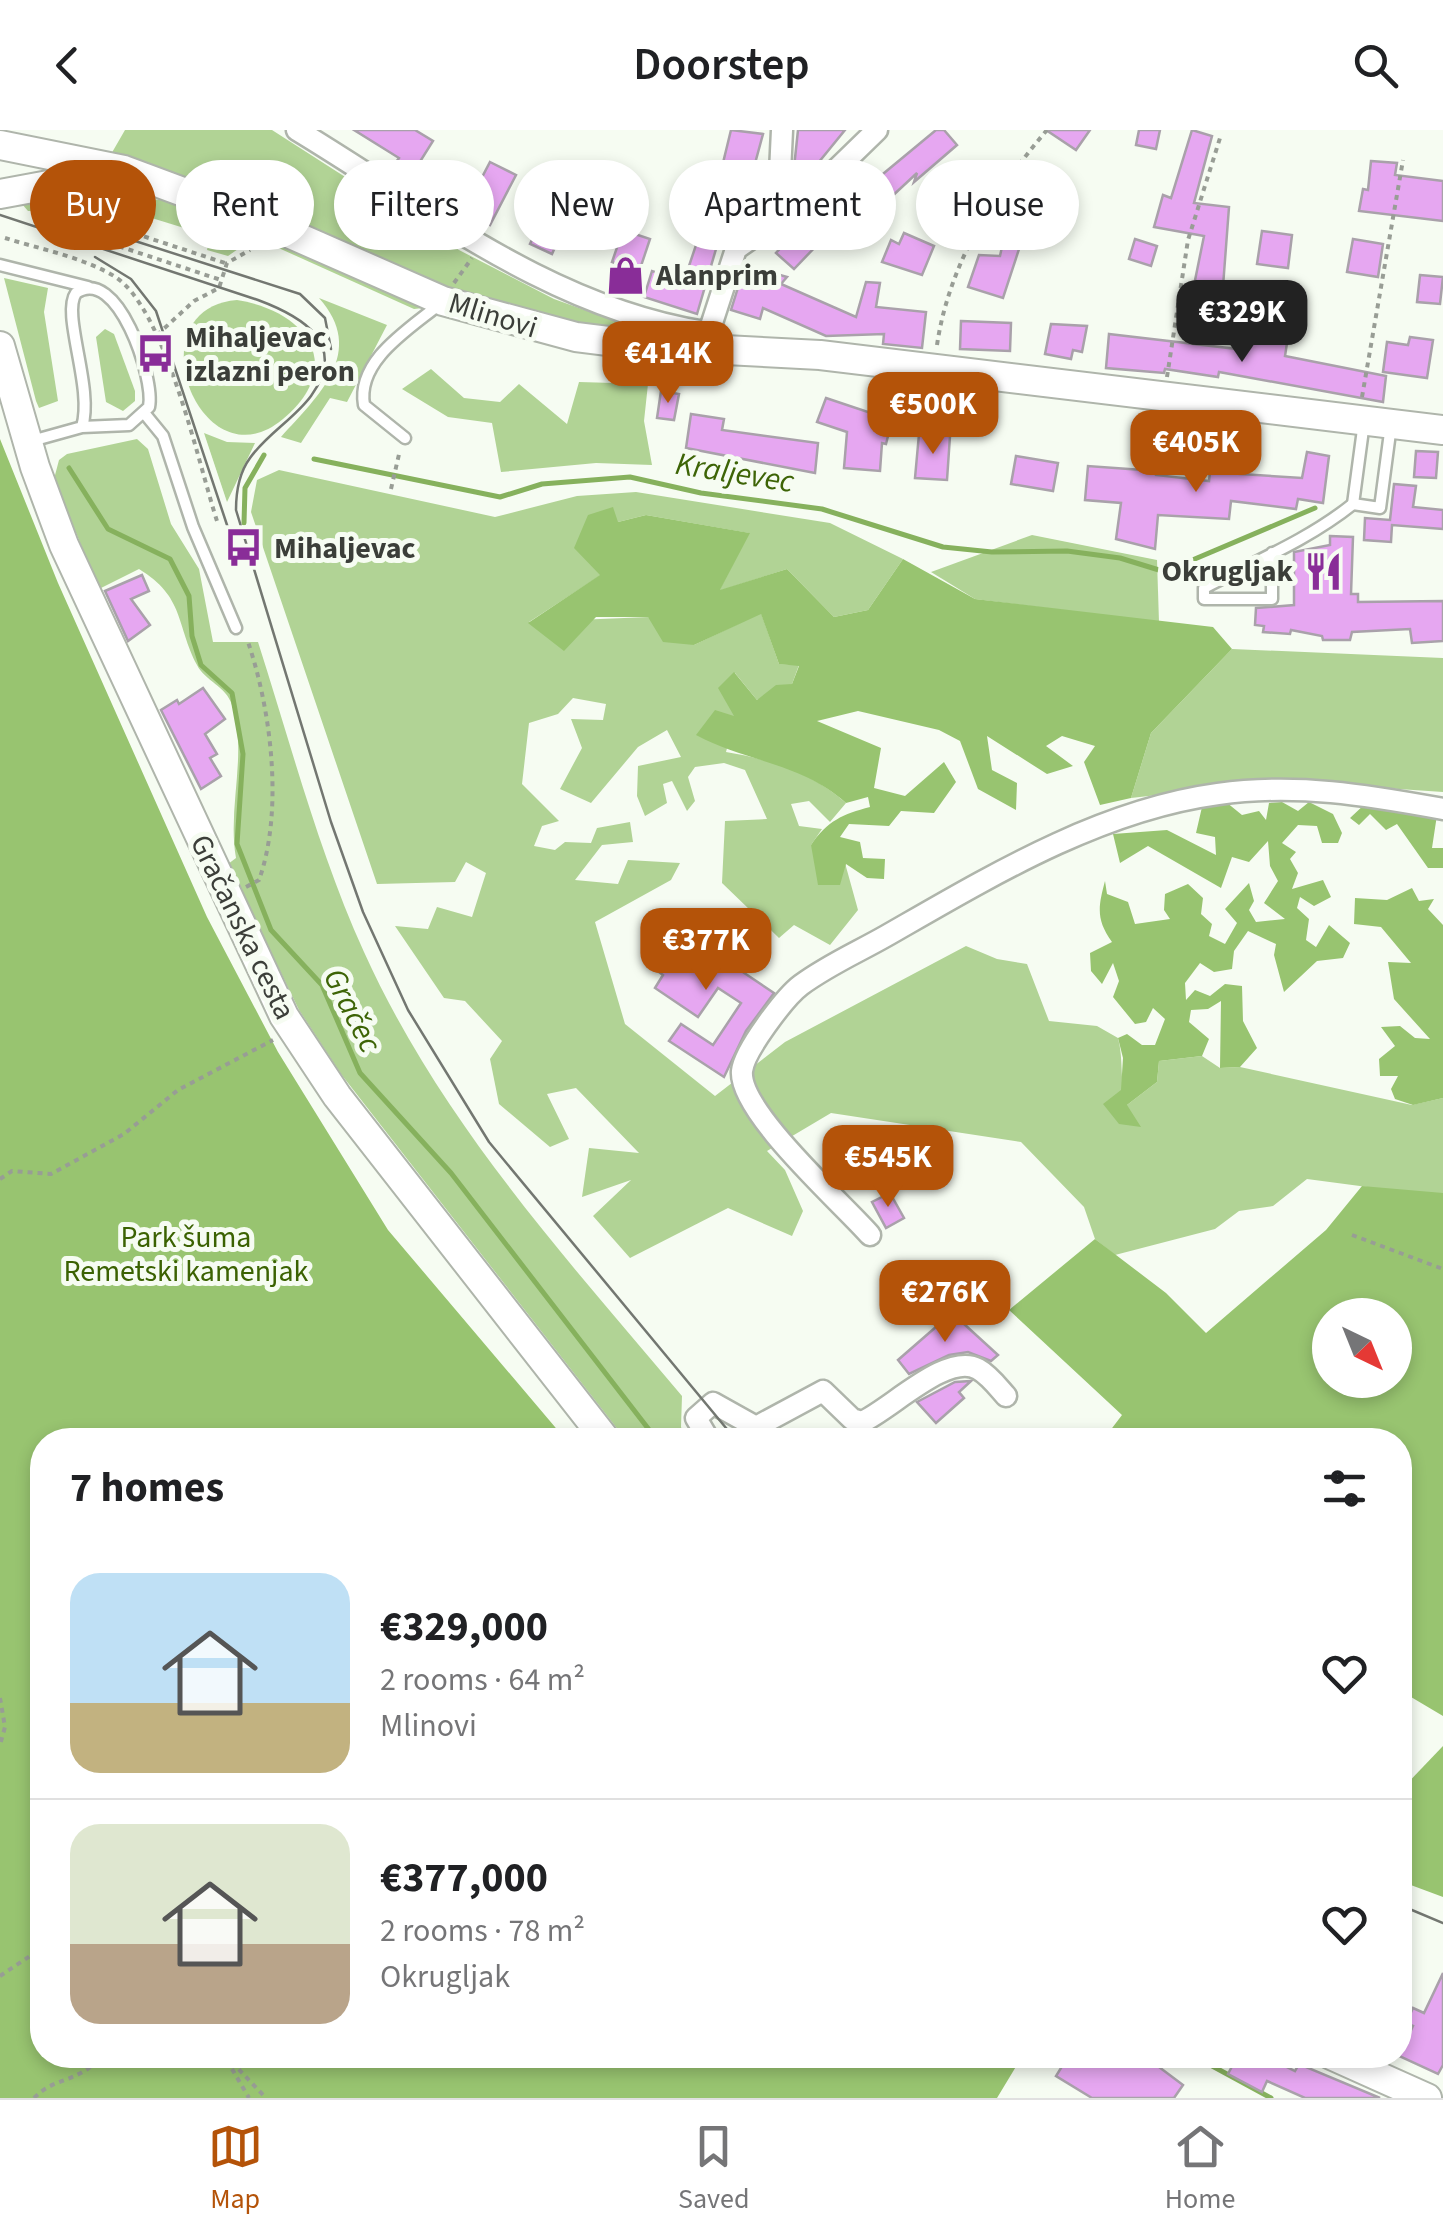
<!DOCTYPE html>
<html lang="en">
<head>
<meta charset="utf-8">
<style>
  :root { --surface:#fff; --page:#f2f2f2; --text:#202124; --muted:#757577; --line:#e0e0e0; --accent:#b45309 }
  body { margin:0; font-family:"Source Sans 3",sans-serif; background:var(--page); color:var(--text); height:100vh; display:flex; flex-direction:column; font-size:38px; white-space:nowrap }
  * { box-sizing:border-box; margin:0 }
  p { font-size:32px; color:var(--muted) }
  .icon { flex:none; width:55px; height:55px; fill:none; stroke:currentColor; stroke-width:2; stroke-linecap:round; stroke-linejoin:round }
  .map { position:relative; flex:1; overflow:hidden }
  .drawer { position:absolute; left:30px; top:1298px; width:1382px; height:640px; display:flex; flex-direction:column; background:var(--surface); border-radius:40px; box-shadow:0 5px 15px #0003 }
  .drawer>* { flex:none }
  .hud { position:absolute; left:30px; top:30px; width:1385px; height:90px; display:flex; gap:20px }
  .needle { width:65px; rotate:137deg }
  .tools { position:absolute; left:1312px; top:1168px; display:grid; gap:20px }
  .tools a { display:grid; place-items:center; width:100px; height:100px; border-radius:50%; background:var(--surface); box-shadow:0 5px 15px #0003; font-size:50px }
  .price { position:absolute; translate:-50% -85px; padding:0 22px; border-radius:20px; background:var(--accent); color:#fff; font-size:32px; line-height:65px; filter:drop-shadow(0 2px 5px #0008) }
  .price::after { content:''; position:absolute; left:50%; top:60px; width:30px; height:22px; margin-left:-15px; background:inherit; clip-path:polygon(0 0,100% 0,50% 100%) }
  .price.active { background:#222; color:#fff }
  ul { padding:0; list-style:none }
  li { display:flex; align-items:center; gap:30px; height:250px; padding:0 40px }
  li+li { border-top:2px solid var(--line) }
  li span { display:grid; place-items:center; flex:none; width:280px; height:200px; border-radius:30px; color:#555 }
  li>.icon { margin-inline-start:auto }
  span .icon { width:120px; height:120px; fill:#fffc; stroke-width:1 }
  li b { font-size:42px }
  h2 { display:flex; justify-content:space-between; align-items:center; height:120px; padding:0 40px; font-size:42px }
  .chip { padding:0 35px; border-radius:45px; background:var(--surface); box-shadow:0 5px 15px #0003; font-size:35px; line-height:90px }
  .chip.active { background:var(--accent); color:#fff }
  header { display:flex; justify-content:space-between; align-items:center; height:130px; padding:0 40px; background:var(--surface); font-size:45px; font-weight:600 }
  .tab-bar { display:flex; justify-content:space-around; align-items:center; height:140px; border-top:2px solid var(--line); background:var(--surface); font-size:28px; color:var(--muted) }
  .tab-bar a { display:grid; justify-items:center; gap:5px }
  .tab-bar .active { color:var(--accent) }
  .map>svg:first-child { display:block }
  .green { fill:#b1d395 }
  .forest { fill:#98c470; fill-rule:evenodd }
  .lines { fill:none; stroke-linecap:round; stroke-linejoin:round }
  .stream { stroke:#86b15d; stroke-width:5 }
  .building { fill:#e6a7f1; stroke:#a9a1aa; stroke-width:2.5 }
  .service-casing { stroke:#afb5ab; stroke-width:15 }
  .minor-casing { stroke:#afb5ab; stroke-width:25 }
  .secondary-casing { stroke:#afb5ab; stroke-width:32 }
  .path { stroke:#989d95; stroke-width:4; stroke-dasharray:5 5; stroke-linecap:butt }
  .service { stroke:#fff; stroke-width:10 }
  .minor { stroke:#fff; stroke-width:20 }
  .secondary { stroke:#fff; stroke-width:28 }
  .tram { stroke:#737771; stroke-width:2.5 }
  .labels { text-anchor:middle; stroke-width:10; stroke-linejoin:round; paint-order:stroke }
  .poi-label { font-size:30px; font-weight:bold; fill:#3b3e39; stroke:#f6fcf2; text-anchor:start }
  .street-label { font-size:30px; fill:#3b3e39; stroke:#f6fcf2 }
  .park-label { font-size:30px; fill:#3b6202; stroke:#f6fcf2 }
  .water-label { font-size:32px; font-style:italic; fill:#3d6406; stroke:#f6fcf2 }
</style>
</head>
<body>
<header><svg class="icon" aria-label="back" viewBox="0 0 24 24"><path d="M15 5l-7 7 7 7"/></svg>Doorstep<svg class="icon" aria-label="search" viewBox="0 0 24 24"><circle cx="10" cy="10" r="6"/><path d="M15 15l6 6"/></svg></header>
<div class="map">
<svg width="1443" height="1968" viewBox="0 0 1443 1968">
  <rect width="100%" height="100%" fill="#f6fcf2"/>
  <g class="green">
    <polygon points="125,0 272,0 459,120 554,169 654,205 654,209 479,174 227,64 110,26"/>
    <polygon points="71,65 77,82 28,81 22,74"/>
    <path d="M82,66C132,66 217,65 241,117L228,126L207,120L210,106L142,85L137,97L83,81Z"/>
    <polygon points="263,104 424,175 423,178 414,179 263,111"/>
    <polygon points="4,148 48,158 44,182 58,271 39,278 36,271"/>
    <path d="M319,168L387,195L347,272L330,268L301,313L281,307C319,265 367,222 319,168Z"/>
    <path d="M237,170C306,181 347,235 283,289C201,358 132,179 237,170Z"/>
    <polygon points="105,199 114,204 135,261 135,271 123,281 106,272 96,207"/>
    <polygon points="431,239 464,268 500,272 519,254 567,294 579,252 648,254 644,291 652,335 596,333 501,342 492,293 448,287 402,259"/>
    <polygon points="204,303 227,312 255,313 227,372"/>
    <path d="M137,309L148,319L171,394L199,439L213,512H258C291,615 319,723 364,822C440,990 564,1126 682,1266L681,1297L686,1310H626L341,944L299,880L228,734L236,728C227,677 248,625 232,575C226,556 205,551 197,535C176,495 185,467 139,439L99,459L54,349L59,330L67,324Z"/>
    <path d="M279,340L495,387L577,366L636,362L830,393L903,429L868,480L834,487L787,439L719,461L749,403L646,385L618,392L601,445L529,492L648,487L694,515L761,483L779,534L799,535L792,554L757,570L735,543V587L726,622C769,629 813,643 846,673L830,692L809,671L791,674L799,696L822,699L811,715L845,733L858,780L830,815L794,795L779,808L722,753L725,691L767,689L745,640L724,633L695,637L688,647L695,671L687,681L672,651L663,654L667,673L645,686L637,666L638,636L681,627L667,600L638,617L591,673L560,659L582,618L571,589L603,590L606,574L573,568L558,584L529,593L522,654L559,691L542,696L534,716L555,720L565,712L591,713L597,698L630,692L633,712L602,715L575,750L618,754L628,730L680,733L671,750L595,792L625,894L715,966L785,912L966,816L997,829L1027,834L1049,891L1097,896L1118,908C1124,931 1119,953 1127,975L1157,952L1159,931L1202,926L1220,938L1240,937L1412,975L1443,968V1067L1307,1049L1273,1076L1239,1081L1215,1099L1115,1125L1095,1109L1084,1077L1021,1012L831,983L767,1021L785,1040L803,1081L792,1106L728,1078L630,1128L593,1086L631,1050L582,1067L589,1018L639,1023L576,958L547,964L569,1009L550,1017L499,974L490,929L502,911L465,871L444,868L395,796L428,799L437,777L472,787L486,743L466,732L455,752L377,754L251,382L257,350Z"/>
    <polygon points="1032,405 1157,430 1159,492 975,469 931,442"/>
    <polygon points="1232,519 1443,528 1443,662 1281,651 1131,668 1151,603"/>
  </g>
  <g class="forest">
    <polygon points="0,309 58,453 207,787 278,922 388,1100 566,1310 42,1310 42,1925 1023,1925 997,1968 0,1968"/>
    <path d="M613,377L618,392L646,385L750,403L720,460L787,439L834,487L868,480L903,429L975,469L1213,497L1232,519L1151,603L1131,668L1100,675L1084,632L1095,616L1062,606L1046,616L1073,636L1047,644L987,606L992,640L1017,653L1016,680L978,659L960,611L939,600L858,581L817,591L881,618L874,658L905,666L944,632L956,652L934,683L901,681L889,696L849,694L840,707L860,712L863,728L885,729L884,749L867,748L846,734L840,755H818L811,715C827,691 843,684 870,677L868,667L846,673C802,633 746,632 696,605L715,580L734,586L718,558L734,542L757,570L776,555L792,554L799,536L779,534L761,484L694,515L663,512L648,487H596L564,521L528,493L600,445L574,418L588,385Z"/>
    <path d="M1226,672L1242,685L1259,681L1266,690L1269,673L1282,672L1298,681L1309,672L1333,684L1342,703L1338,713H1322L1317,696L1298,695L1282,713L1296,722L1290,729L1298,743L1292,759L1323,750L1331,767L1314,776L1300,767L1297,778L1309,789L1306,810L1316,817L1329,795L1350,813L1343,828L1317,831L1284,862L1274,825L1276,814L1248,801L1234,821L1232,839L1214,842L1200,833L1185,853L1186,870L1195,860L1210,866L1225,854L1242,856L1243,891L1257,918L1240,937L1220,938L1221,871L1208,879L1191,880L1189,892L1209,909L1202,926L1159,931L1157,952L1127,975L1141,997L1119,994L1103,974L1121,960L1123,928L1118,908L1127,904L1142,915H1155L1165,889L1153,878L1146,892L1135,894L1113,867L1119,851L1113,833L1102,854L1091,841L1090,823L1112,812C1096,790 1098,777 1105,751L1107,764L1128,772L1135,794L1170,789L1164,780L1165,764L1188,754L1203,768L1201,784L1212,794L1209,806L1225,814L1237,793L1225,779L1249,753L1254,771L1249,780L1256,792L1285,789L1264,773L1278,751L1270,736L1268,711L1249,732L1232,727L1221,758L1148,716L1120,733L1113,704L1167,700L1216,725L1215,707L1196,703L1202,677Z"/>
    <polygon points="1365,674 1437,685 1432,718 1443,718 1443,738 1428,738 1397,694 1386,700 1370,684 1359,695 1350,688"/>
    <polygon points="1412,758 1419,771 1434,769 1428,779 1443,795 1443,968 1413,975 1395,969 1391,959 1398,946 1380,946 1379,929 1395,916 1381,897 1400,896 1415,908 1430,909 1394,869 1388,832 1411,833 1381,797 1354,794 1355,768 1387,770"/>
    <path d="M1362,1056L1443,1063V1586L1411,1567L1400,1577V1310H1103L1122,1285L1009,1180L1095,1109L1166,1163L1206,1203L1326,1100ZM1330,1185H1395V1250H1330Z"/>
    <polygon points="1443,1616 1443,1767 1400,1751 1400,1661"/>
  </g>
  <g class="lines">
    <g class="stream">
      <polyline points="314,329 500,367 542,354 630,347 701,363 822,379 943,417 992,422 1067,421 1120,428 1159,440 1183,434 1315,378"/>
      <polyline points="69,338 108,399 170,429 189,466 192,506 201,535 232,563 243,624 237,714 271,800 322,855 360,943 451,1043 657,1310"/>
      <polyline points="244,393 245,358 264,325"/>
      <polyline points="1192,1925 1271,1968"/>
    </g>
  </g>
  <g class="building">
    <polygon points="354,0 415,0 433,11 411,46 394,35 399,28"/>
    <polygon points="731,0 763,4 744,74 737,73 728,102 712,98 715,88 708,86 713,67 702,65 709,34 722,37"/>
    <polygon points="798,0 845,0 801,54 793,47"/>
    <polygon points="936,0 944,0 957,15 914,52 917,43 843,112 825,92"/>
    <polygon points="1046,0 1090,0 1076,20"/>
    <polygon points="1139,0 1160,0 1156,19 1136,15"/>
    <polygon points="1192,0 1212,6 1194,73 1229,77 1221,183 1189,180 1204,106 1154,97 1163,65 1171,68"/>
    <polygon points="1371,31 1397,33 1395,45 1443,51 1443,91 1359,81 1363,59 1368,60"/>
    <polygon points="490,32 516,45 490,95 439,69 455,38 480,51"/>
    <polygon points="970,37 991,48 979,71 958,60"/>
    <polygon points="1033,42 1060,53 1051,75 1024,64"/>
    <polygon points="558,45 602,64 606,56 628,66 616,89 598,80 583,116 568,110 583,71 552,58"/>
    <polygon points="542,89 563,99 552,124 530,114"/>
    <polygon points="1008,89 1030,93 1026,117 1020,116 1003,168 968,157 979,125 1000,126"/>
    <polygon points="801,96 819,113 794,139 776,123"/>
    <polygon points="623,100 650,109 639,142 612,132"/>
    <polygon points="1262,101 1292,105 1288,138 1257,134"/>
    <polygon points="904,103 934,116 922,145 882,132 891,110 899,114"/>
    <polygon points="1135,109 1157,116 1151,136 1129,129"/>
    <polygon points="1353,109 1383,114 1378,147 1347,142"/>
    <polygon points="697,112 716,119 697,184 644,167 652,141 684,151"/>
    <polygon points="762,140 787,147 781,154 856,187 866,152 880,153 876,177 926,182 922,218 883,214 884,204 826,206 763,178 760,189 731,180 741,148 757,153"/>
    <polygon points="1420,145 1443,147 1440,174 1417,172"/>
    <polygon points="961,191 1011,193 1010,221 960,219"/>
    <polygon points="1051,194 1087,196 1082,222 1073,220 1071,229 1045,224"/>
    <polygon points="1109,204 1246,220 1248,207 1287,213 1285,226 1386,246 1383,272 1219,242 1218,247 1165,239 1164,243 1106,238"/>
    <polygon points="1410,207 1433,210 1427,248 1383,242 1387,212 1408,215"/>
    <polygon points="661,261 679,264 674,290 657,288"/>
    <polygon points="826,268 892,290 886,314 882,313 880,341 844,338 847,302 817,292"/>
    <polygon points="691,284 724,289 722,300 818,313 815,343 686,318"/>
    <polygon points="919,304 950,306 947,350 915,348"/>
    <polygon points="1416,321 1438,322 1436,348 1414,347"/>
    <polygon points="1307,322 1329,326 1323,373 1298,369 1296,379 1231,371 1229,389 1158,385 1155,419 1116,409 1121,373 1085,370 1088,336 1156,341 1156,345 1209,351 1210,342 1302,348"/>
    <polygon points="1016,326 1058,333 1053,361 1011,354"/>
    <polygon points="1394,354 1416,356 1413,377 1443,380 1443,399 1392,395 1391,412 1364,410 1365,388 1390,390"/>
    <polygon points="1330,406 1353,407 1351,464 1358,464 1358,472 1443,471 1443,511 1412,513 1410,499 1352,502 1350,510 1323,510 1322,506 1291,500 1290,504 1263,502 1264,496 1255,495 1256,478 1294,475 1294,422 1330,415"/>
    <polygon points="142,445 149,461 131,469 150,495 128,511 105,461"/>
    <polygon points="203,558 225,589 205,604 217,624 210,628 221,646 201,659 161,580 177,570 179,574"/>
    <polygon points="684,791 713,810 707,818 774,863 746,901 724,947 669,911 681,894 713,915 741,873 718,858 698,887 655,858 663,845 652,837 659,826 651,820 666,798 675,804"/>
    <polygon points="890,1063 904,1088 886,1098 872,1072"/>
    <polygon points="952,1183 998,1225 991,1231 968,1222 949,1225 909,1244 898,1230"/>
    <polygon points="971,1251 959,1262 964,1268 936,1293 917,1272 955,1252"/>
    <polygon points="1443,1843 1443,1935 1438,1944 1399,1926 1413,1896 1406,1893 1413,1878 1424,1883"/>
    <polygon points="1069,1925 1143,1925 1183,1955 1174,1968 1092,1968 1056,1946"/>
    <polygon points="1238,1925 1263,1925 1295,1941 1299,1934 1380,1968 1305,1968 1267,1951 1262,1962 1228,1944"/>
  </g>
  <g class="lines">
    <defs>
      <g id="service">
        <polyline points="0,135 88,157"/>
        <polyline points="145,284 163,306 193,397 236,498"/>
        <polyline points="1364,292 1353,374 1380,378 1391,295"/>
        <path d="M405,308L364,275C356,229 413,197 442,172"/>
        <path d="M28,312L82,297L129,295L149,277C155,248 117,134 76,163C61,184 94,258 82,297"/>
        <path d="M1272,423V469H1204V458C1256,431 1308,410 1353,374"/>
      </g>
      <g id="minor">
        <path d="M297,0C426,78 551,178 705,202L710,199L736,119L803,72L877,0"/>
        <polyline points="768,95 780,43 782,0"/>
        <path d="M870,1105C842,1073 738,981 742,941C744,921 785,867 801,855C828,835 858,822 886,806C989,747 1099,680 1218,664C1296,653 1367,665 1443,679"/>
        <path d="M709,1310L696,1288L713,1273L756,1297L823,1261L852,1289L862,1292C891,1279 947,1222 978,1239C989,1245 998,1257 1006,1266"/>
      </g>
      <g id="secondary">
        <polyline points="0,15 124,40 261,91 443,171 576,207 648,216 820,225 1443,300"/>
        <polyline points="0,64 54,54 139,55"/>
        <polyline points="0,216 35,337 64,415 284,886 337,966 606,1310"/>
        <polyline points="1331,1925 1427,1968"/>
      </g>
    </defs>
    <use href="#service" class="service-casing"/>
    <use href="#minor" class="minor-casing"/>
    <use href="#secondary" class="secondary-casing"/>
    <g class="path">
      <polyline points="106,94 225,133"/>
      <path d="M5,108C40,119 82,127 114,146C165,177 198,332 217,391"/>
      <polyline points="100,110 221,150"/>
      <polyline points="454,153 472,128"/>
      <polyline points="157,205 194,171 219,158 227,133 250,120"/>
      <path d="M937,215C949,134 994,62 1047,0"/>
      <polyline points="1167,247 1188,110 1220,8"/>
      <polyline points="1362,267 1403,30"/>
      <polyline points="391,359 400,320"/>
      <polyline points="243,400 247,406"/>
      <path d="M246,757L259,750C284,680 271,578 247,509"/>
      <polyline points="0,1049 12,1041 51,1044 124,1004 178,960 273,910"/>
      <polyline points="1352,1105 1443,1139"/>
      <polyline points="0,1568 5,1597 0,1615"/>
      <polyline points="0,1846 42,1818"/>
      <polyline points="225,1925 266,1968"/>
      <polyline points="232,1939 249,1968"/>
      <path d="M34,1968C57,1945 76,1955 103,1925"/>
    </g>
    <use href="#service" class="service"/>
    <use href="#minor" class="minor"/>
    <use href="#secondary" class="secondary"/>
    <g class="tram">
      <path d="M0,85L258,170C301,186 349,213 311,266C294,289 267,304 250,328C239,343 236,362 236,380L331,692L363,782L408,880L489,1012L736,1310"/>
      <polyline points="58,96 104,101 300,164 325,188 331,219"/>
      <polyline points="95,127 131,149 156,181 229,401"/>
      <polyline points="1400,1775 1443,1793"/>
    </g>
  </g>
  <defs>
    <symbol id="shop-bare" viewBox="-9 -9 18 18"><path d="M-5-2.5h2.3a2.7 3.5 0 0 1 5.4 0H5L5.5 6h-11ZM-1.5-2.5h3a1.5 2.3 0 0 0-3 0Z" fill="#892d98" stroke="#f6fcf2" stroke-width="2.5" paint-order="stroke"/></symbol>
    <symbol id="bus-bare" viewBox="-9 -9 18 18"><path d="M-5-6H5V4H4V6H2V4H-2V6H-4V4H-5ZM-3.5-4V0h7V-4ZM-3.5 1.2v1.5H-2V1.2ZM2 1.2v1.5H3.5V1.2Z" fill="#892d98" stroke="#f6fcf2" stroke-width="2.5" paint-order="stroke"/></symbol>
    <symbol id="restaurant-bare" viewBox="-9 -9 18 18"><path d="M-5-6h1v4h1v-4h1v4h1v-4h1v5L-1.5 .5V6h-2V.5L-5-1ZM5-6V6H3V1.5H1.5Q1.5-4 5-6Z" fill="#892d98" stroke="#f6fcf2" stroke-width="2.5" paint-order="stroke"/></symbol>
  </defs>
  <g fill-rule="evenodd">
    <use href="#shop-bare" x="598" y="118" width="55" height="55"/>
    <use href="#bus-bare" x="128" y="196" width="55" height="55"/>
    <use href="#bus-bare" x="216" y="390" width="55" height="55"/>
    <use href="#restaurant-bare" x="1296" y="414" width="55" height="55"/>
  </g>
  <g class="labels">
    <g class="poi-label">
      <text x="656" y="155">Alanprim</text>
      <text x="185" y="217">Mihaljevac<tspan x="185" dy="34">izlazni peron</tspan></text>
      <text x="274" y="428">Mihaljevac</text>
      <text x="1293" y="451" text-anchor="end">Okrugljak</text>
    </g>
    <g class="street-label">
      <text transform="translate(493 185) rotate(17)" y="10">Mlinovi</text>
      <text transform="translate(243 797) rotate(64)" y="10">Gračanska cesta</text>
    </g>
    <g class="park-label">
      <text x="186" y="1117">Park šuma<tspan x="186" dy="34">Remetski kamenjak</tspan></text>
    </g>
    <g class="water-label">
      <text transform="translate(735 342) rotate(9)" y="11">Kraljevec</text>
      <text transform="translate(353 880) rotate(63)" y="11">Gračec</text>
    </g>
  </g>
</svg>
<div class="tools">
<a><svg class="needle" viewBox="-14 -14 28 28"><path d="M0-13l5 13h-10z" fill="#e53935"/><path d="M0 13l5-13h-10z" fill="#757577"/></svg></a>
</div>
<b class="price active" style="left:1242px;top:235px">€329K</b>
<b class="price" style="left:668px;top:276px">€414K</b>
<b class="price" style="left:933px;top:327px">€500K</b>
<b class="price" style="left:1196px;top:365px">€405K</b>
<b class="price" style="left:706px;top:863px">€377K</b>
<b class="price" style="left:888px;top:1080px">€545K</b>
<b class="price" style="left:945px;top:1215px">€276K</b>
<div class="hud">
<a class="chip active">Buy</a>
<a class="chip">Rent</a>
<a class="chip">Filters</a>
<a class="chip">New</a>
<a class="chip">Apartment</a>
<a class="chip">House</a>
</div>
<section class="drawer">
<h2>7 homes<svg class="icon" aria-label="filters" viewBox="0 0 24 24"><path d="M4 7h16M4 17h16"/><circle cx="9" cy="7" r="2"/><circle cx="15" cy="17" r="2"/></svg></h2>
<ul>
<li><span style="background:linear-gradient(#bfe0f5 65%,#c2b280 0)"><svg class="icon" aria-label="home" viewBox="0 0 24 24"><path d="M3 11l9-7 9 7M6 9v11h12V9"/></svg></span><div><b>€329,000</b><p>2 rooms · 64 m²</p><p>Mlinovi</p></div><svg class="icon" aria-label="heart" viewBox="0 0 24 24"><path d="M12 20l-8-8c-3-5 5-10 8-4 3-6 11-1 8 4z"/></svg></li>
<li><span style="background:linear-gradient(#dfe7d0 60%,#b9a48a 0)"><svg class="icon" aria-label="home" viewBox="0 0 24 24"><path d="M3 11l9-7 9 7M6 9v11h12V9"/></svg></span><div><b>€377,000</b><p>2 rooms · 78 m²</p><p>Okrugljak</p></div><svg class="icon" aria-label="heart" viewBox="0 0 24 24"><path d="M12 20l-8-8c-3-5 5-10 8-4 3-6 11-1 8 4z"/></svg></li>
</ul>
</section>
</div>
<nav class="tab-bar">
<a class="active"><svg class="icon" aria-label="map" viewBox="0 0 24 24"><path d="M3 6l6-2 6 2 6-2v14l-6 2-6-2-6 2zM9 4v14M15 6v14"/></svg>Map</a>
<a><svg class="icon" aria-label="saved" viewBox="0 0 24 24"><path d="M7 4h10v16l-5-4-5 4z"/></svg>Saved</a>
<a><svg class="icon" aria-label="home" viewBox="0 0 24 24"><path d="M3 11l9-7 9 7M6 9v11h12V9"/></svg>Home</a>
</nav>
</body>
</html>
